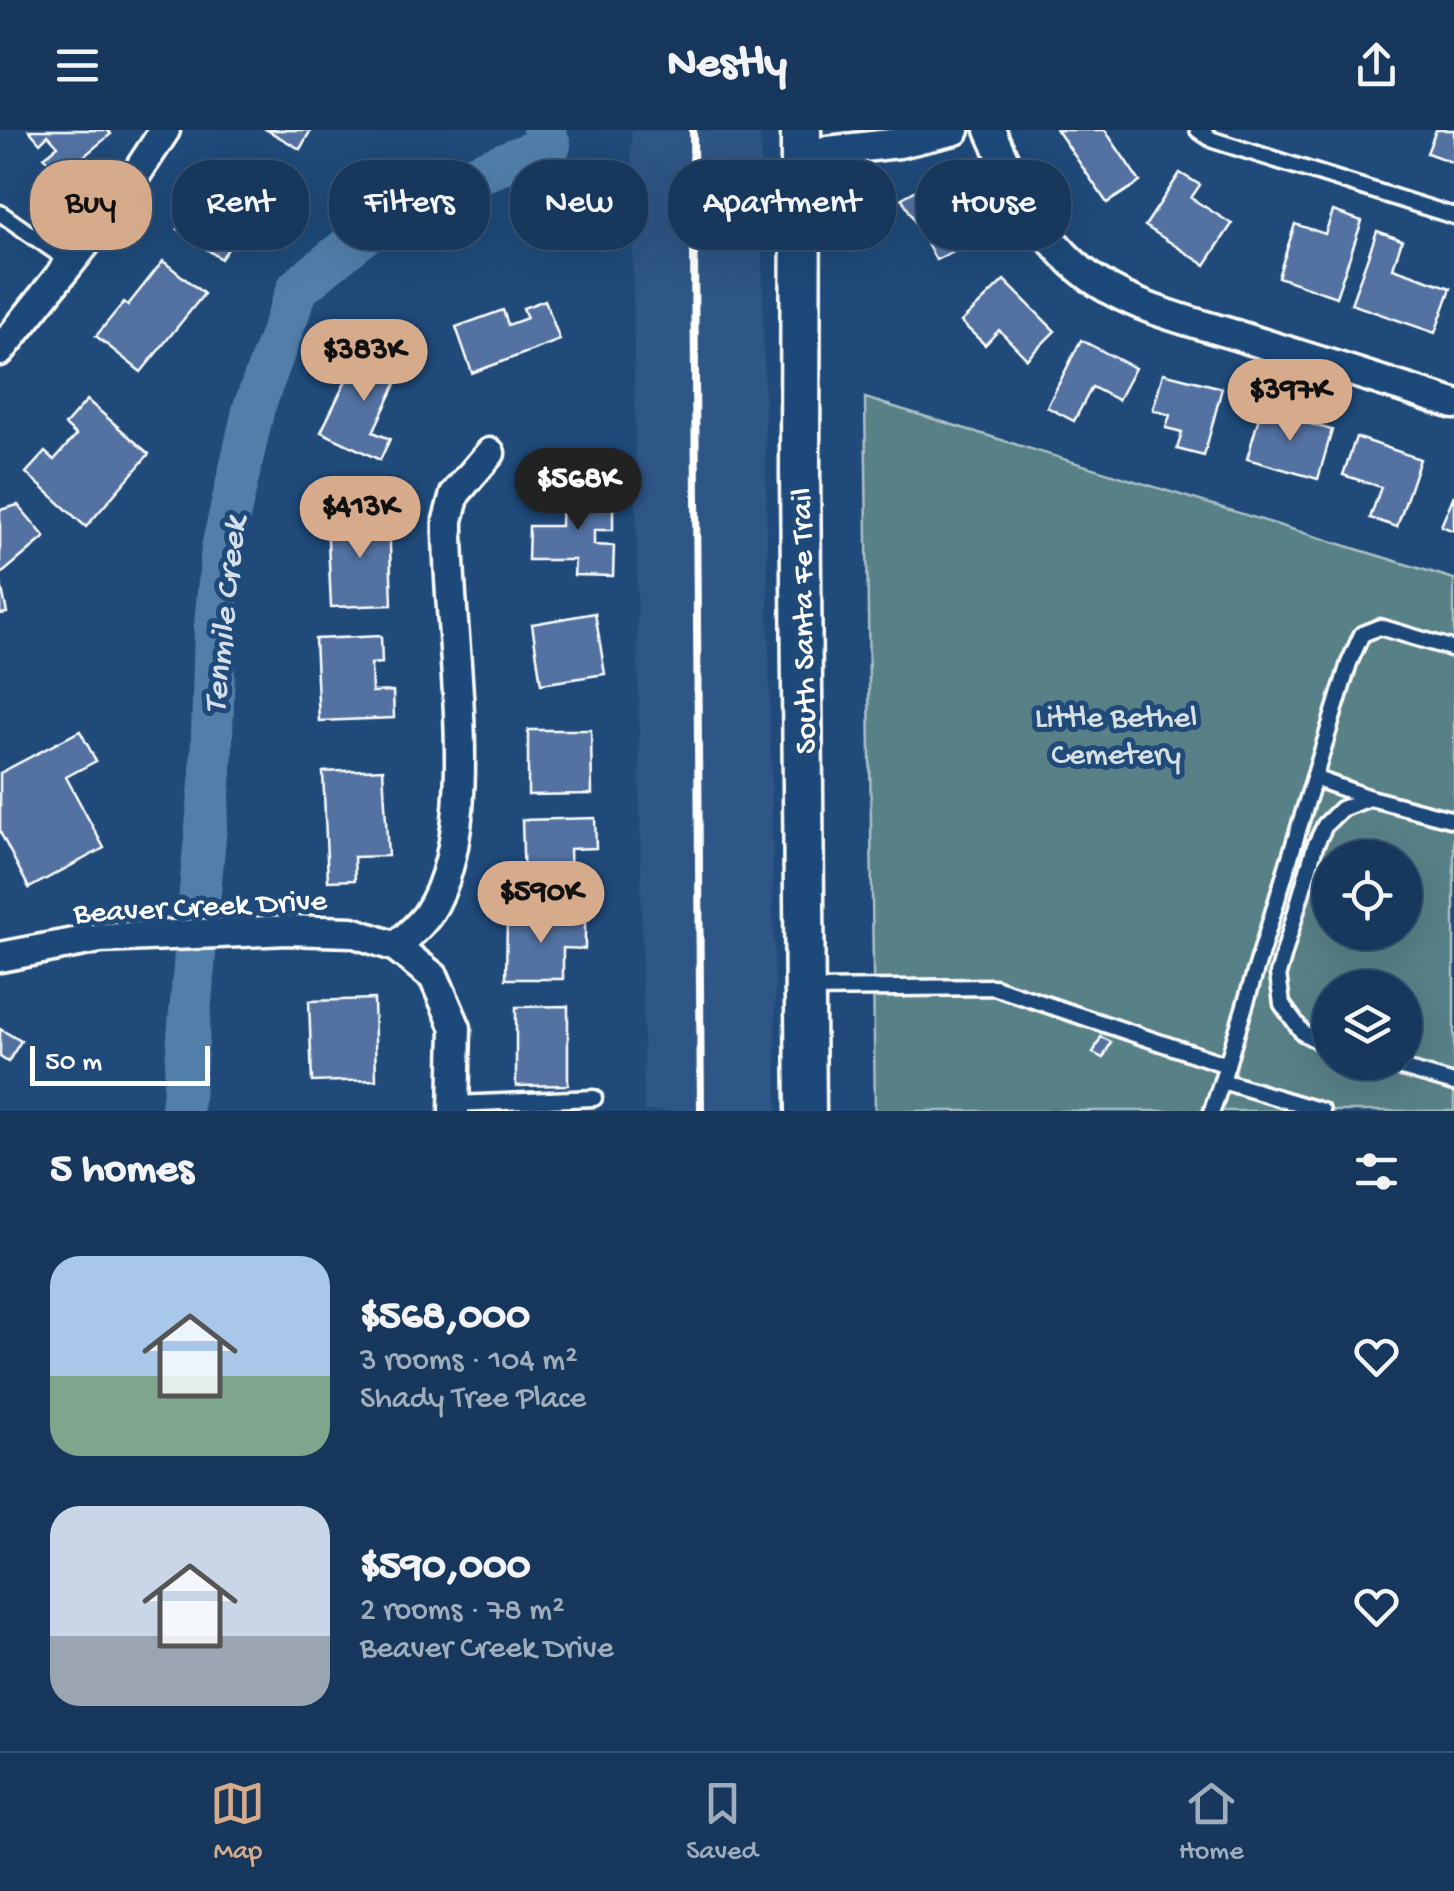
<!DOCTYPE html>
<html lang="en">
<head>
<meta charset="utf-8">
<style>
  :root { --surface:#17385c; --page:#203f62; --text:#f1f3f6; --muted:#9eacbb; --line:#365272; --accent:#d6ab8b }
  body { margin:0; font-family:"Gochi Hand",sans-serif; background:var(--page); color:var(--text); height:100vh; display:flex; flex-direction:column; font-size:38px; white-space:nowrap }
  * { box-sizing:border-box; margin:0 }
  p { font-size:32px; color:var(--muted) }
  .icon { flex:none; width:55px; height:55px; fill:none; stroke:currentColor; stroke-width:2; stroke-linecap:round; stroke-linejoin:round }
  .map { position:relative; height:981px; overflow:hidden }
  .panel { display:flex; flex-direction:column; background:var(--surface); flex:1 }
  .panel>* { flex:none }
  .hud { position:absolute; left:30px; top:30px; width:1395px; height:90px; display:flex; gap:20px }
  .controls { position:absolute; left:1312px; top:710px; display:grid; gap:20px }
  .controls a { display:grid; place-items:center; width:110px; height:110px; border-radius:50%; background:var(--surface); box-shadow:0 10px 40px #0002,0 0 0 2px var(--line); font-size:50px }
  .scale { position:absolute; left:30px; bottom:25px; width:180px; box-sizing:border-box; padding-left:10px; border:5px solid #fff; border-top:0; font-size:28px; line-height:35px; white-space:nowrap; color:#fff; -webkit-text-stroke:8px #1f4a7a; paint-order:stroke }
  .price { position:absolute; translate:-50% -85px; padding:0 22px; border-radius:35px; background:var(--accent); color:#111; font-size:32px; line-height:65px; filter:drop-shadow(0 2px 5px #0008) }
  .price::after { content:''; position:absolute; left:50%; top:60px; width:30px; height:22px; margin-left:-15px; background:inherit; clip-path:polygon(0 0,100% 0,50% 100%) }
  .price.on { background:#222; color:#fff }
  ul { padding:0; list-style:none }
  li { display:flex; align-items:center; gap:30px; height:250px; padding:0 50px }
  li span { display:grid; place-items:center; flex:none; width:280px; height:200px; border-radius:30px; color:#555 }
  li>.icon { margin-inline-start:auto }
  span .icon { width:120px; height:120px; fill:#fffc; stroke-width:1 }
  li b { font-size:42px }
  h2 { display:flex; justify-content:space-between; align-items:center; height:120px; padding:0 50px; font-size:42px }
  .pill { padding:0 35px; border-radius:40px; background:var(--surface); box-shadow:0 10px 40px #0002,0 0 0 2px var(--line); font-size:35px; line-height:90px }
  .pill.on { background:var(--accent); color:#111 }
  header { display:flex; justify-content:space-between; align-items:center; height:130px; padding:0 50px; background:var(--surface); font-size:45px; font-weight:700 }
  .menu { display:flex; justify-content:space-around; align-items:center; height:140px; border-top:2px solid var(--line); background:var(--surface); font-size:28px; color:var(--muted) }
  .menu a { display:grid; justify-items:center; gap:5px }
  .menu .on { color:var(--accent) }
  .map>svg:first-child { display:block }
  .built { fill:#2f5686 }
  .green { fill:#588087; stroke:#acc0c3; stroke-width:2.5; fill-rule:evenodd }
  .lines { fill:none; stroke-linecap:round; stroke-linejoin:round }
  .river { stroke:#517faa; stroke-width:42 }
  .building { fill:#5372a2; stroke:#fff; stroke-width:2.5 }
  .lane-casing { stroke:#fff; stroke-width:21 }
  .street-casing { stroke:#fff; stroke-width:35 }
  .secondary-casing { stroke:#fff; stroke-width:45 }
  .lane { stroke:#1f4a7a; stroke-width:14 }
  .street { stroke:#1f4a7a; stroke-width:28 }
  .secondary { stroke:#1f4a7a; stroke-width:38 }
  .rail { stroke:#fff; stroke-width:8 }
  .labels { text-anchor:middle; stroke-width:10; stroke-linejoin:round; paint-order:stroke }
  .street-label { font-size:32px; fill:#fff; stroke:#1f4a7a }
  .park-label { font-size:32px; fill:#d5dfe1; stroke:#1f4a7a }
  .water-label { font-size:35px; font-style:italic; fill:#d4dfea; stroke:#1f4a7a }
</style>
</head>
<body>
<header><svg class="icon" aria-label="menu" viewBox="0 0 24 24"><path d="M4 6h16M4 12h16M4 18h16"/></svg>Nestly<svg class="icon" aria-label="share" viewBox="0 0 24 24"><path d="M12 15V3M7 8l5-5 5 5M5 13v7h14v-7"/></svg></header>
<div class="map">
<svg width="1454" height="981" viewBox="0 0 1454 981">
  <rect width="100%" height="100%" fill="#1f4a7a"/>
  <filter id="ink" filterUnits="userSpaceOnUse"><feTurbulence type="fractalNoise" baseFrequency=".01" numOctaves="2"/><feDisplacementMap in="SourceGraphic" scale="20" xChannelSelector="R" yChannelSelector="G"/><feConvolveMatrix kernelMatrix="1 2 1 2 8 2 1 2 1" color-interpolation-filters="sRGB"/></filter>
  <g filter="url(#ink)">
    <polygon class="built" points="631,0 760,0 777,981 644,981"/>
    <path class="green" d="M865,268L1454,449V981H875ZM1330,728H1405V802H1330ZM1330,858H1405V932H1330Z"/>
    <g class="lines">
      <g class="river">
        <polyline points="199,772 211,643 215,496 222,418 254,277 298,158 401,74 550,15 543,0"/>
        <polyline points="182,981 195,824"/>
      </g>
    </g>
    <g class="building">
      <polygon points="29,0 107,0 111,4 60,46 44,27 58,16 48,5 40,13"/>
      <polygon points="267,0 311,0 300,19"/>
      <polygon points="1057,0 1105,0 1140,52 1107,73"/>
      <polygon points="1436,0 1454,0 1454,33 1427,23"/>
      <polygon points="219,40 262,70 221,129 178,99"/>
      <polygon points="1180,43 1200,55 1191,68 1232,94 1205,135 1145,96"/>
      <polygon points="944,45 978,108 936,130 902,68"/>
      <polygon points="1333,81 1362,91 1336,167 1278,147 1295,94 1325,104"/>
      <polygon points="1377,101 1402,110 1393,138 1451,158 1435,203 1351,174"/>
      <polygon points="163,131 204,164 141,242 96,206 124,172 128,175"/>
      <polygon points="1004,150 1055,201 1027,229 999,200 985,215 961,192"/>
      <polygon points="545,170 560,210 472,243 456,197 503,180 508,195 527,188 523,178"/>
      <polygon points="1081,210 1135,238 1118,270 1092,257 1074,291 1047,277"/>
      <polygon points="362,218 404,237 373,302 390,309 380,330 321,302"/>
      <polygon points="1163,243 1222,258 1204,326 1177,319 1182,302 1166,298 1170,285 1153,280"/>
      <polygon points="87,270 149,324 86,397 26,343 45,322 54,330 76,305 65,295"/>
      <polygon points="1261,280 1332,300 1318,349 1247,329"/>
      <polygon points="1356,307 1420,329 1397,397 1370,388 1381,357 1343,345"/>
      <polygon points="562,360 613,360 613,400 594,400 594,415 614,416 613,446 574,445 575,430 528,430 529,396 561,396"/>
      <polygon points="1454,365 1454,401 1441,396"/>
      <polygon points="18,375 45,407 0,445 0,380"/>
      <polygon points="389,386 392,475 331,477 327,388"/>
      <polygon points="0,449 7,483 0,484"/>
      <polygon points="595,483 605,544 541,554 532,494"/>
      <polygon points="381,506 382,533 371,534 372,562 393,561 394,588 319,591 315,509"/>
      <polygon points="528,600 591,600 592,664 528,665"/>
      <polygon points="80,601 96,631 66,647 104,718 29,758 0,702 0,643"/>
      <polygon points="383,639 388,726 354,727 355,750 328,751 323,642"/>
      <polygon points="595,688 596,718 570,719 571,752 524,754 522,690"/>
      <polygon points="507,788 585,789 585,819 563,818 563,849 506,849"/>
      <polygon points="374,869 376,950 312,952 309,871"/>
      <polygon points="568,876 568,955 516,956 516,877"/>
      <polygon points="0,899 21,911 8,932 0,927"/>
      <polygon points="1101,907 1111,912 1103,928 1093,923"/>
    </g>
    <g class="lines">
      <defs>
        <g id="lane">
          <polyline points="1198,0 1213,10 1454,86"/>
          <polyline points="0,83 70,132"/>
          <polyline points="1314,648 1370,668 1454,690"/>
          <polyline points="805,859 994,857 1227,935"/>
          <polyline points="1330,917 1303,903 1282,874 1278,844 1315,716 1325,695 1341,679 1370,668"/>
          <polyline points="1381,932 1454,953"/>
          <polyline points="1222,951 1349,533 1362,504 1380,497 1454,519"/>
          <polyline points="455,974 594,968"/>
          <polyline points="1212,981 1222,951 1322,981"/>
        </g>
        <g id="street">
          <path d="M990,0C1012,50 1038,105 1081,140C1125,177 1188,190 1242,207C1313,229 1383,251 1454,274"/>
          <polyline points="801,24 899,13 955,0"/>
          <polyline points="0,221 116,75 165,0"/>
          <path d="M396,817C406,807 420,796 428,784C487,696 446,496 448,390L455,364L490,323"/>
          <polyline points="0,827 100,808 288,800 352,802 396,817 434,847 456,898 454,981"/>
        </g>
        <polyline id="secondary" points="801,0 800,342 806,981"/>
      </defs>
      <use href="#lane" class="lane-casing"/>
      <use href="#street" class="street-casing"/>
      <use href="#secondary" class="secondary-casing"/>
      <use href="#lane" class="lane"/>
      <use href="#street" class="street"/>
      <use href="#secondary" class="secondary"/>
      <polyline class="rail" points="693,0 701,981"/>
    </g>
  </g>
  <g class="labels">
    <g class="street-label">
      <text transform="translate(801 491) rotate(-91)" y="11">South Santa Fe Trail</text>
      <text transform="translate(200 774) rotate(-3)" y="11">Beaver Creek Drive</text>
    </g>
    <g class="park-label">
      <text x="1116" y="596">Little Bethel<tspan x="1116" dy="37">Cemetery</tspan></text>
    </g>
    <g class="water-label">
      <text transform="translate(222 485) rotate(-84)" y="12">Tenmile Creek</text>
    </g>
  </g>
</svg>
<div class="controls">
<a><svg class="icon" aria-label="locate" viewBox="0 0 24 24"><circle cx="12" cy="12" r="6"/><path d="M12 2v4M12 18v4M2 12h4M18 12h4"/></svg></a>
<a><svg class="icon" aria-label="layers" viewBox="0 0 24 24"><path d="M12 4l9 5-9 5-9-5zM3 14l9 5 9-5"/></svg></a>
</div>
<div class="scale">50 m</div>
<b class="price" style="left:364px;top:274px">$383K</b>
<b class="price" style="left:1290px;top:314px">$397K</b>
<b class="price on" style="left:578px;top:403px">$568K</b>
<b class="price" style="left:360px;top:431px">$413K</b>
<b class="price" style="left:541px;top:816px">$590K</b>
<div class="hud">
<a class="pill on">Buy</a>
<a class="pill">Rent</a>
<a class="pill">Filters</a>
<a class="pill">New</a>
<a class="pill">Apartment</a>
<a class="pill">House</a>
</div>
</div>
<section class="panel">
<h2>5 homes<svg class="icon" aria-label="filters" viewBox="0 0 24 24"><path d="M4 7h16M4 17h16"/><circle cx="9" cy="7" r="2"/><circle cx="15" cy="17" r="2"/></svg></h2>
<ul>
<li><span style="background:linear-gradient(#a9c7e8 60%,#7fa58c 0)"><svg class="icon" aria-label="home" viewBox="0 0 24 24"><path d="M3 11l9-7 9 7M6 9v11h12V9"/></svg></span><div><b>$568,000</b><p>3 rooms · 104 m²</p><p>Shady Tree Place</p></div><svg class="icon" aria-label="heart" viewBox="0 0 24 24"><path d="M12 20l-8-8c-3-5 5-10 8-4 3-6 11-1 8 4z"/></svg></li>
<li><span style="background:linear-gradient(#c9d6e8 65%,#9aa5b1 0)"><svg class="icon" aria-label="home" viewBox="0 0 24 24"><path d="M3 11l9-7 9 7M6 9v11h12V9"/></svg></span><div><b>$590,000</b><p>2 rooms · 78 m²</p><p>Beaver Creek Drive</p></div><svg class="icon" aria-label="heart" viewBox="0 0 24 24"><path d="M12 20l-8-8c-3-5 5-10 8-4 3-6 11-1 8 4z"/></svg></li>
</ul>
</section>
<nav class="menu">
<a class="on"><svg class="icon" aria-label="map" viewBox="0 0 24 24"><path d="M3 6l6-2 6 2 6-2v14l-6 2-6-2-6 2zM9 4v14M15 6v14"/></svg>Map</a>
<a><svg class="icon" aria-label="saved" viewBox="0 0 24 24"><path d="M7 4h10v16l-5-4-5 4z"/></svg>Saved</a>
<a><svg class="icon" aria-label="home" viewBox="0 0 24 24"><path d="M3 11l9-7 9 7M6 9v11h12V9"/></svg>Home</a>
</nav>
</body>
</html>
